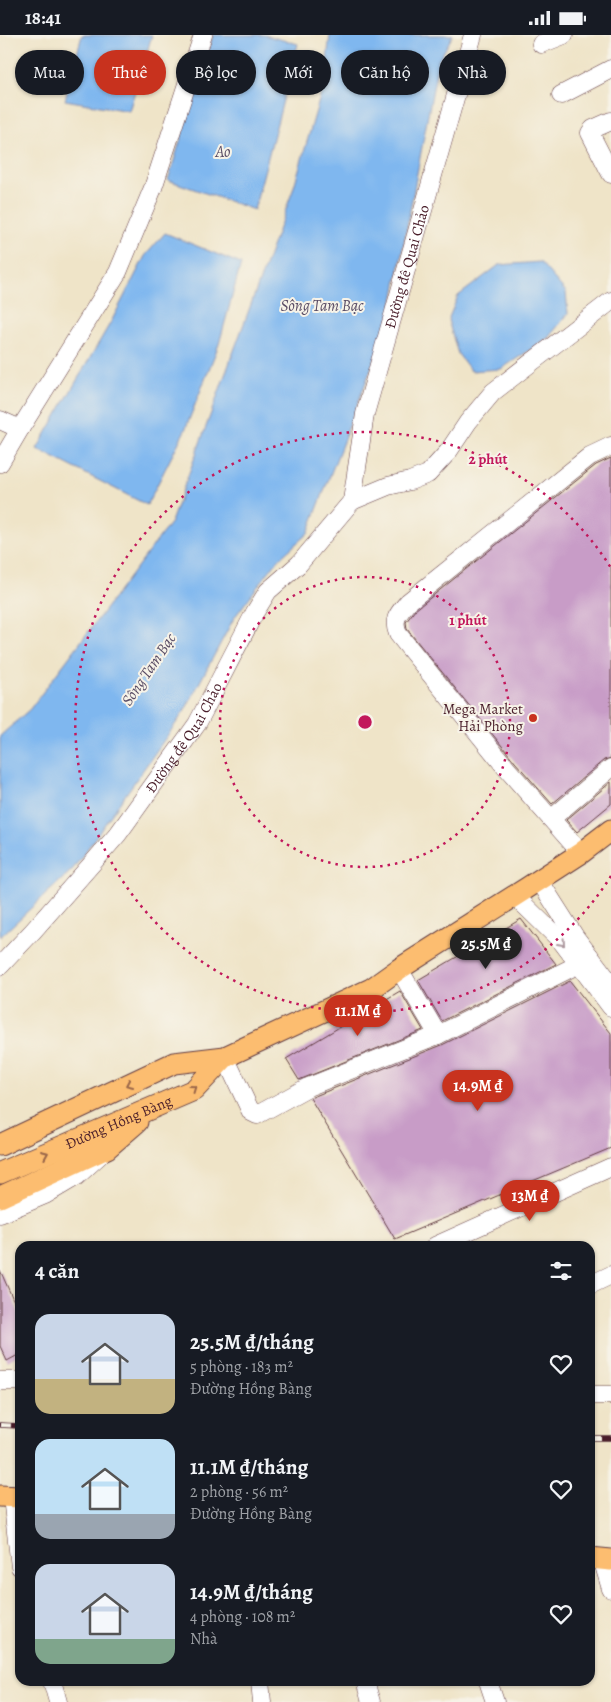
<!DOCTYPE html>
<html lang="vi">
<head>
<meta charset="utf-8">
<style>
  :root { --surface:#171b24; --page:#20242c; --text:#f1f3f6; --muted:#9ea1a6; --accent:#c8321e }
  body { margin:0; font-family:Alegreya,serif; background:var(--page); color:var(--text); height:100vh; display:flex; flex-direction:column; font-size:19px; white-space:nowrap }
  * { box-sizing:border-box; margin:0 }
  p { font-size:16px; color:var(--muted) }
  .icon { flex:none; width:28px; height:28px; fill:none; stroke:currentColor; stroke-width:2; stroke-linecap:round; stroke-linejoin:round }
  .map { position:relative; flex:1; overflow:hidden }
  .panel { position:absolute; left:15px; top:1206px; width:580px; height:445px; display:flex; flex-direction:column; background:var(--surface); border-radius:15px; box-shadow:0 1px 4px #0004 }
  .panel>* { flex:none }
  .hud { position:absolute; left:15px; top:15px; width:581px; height:45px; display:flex; gap:10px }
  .price { position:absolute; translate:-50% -42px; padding:0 11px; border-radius:18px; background:var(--accent); color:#fff; font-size:16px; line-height:32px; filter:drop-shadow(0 1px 2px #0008) }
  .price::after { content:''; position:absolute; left:50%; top:30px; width:15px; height:11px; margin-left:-8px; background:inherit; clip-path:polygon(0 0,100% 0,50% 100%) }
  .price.on { background:#222; color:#fff }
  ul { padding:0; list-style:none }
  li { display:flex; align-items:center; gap:15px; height:125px; padding:0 20px }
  li span { display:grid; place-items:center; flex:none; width:140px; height:100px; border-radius:15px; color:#555 }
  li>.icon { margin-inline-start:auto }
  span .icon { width:60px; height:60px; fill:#fffc; stroke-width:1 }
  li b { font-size:21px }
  h2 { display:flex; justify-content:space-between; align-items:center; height:60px; padding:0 20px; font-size:21px }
  .tag { padding:0 18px; border-radius:22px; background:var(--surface); box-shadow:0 1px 4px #0004; font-size:18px; line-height:45px }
  .tag.on { background:var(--accent); color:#fff }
  .status { display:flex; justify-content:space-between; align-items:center; height:35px; padding:0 25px; background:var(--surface); direction:ltr }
  .status svg { height:14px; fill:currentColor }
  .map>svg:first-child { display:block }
  .water { fill:#7fb7ef; stroke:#646b8d }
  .building { fill:#c89cc7 }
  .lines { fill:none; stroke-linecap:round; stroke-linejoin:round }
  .minor-casing { stroke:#633d43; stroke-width:19 }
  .major-casing { stroke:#633d43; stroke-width:23 }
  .minor { stroke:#fff; stroke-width:18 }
  .major { stroke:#fcbd6f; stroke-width:21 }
  .rail-casing { stroke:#4a1f2b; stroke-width:5.5 }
  .rail { stroke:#f7f3e8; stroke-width:4; stroke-dasharray:11; stroke-linecap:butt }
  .oneway { stroke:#ae9aa0 }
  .oneway2 { stroke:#9a664a }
  .ring { fill:none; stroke:#c2185b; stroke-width:2.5; stroke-dasharray:2.5 5 }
  .poi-dot { fill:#c8321e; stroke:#f7f3e8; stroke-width:2 }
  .labels { text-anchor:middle; stroke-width:4; stroke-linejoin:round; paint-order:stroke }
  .street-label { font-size:15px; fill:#4a1f2b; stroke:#f7f3e8 }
  .poi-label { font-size:15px; fill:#4a1f2b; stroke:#f7f3e8; text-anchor:end }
  .water-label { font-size:16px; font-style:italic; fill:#5a4d66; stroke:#f7f3e8 }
  .centre { fill:#c2185b; stroke:#f7f3e8; stroke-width:2.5 }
  .ring-label { font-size:15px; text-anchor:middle; font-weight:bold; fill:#c2185b; stroke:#f7f3e8; stroke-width:4; stroke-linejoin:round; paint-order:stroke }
</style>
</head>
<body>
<div class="status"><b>18:41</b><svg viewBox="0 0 49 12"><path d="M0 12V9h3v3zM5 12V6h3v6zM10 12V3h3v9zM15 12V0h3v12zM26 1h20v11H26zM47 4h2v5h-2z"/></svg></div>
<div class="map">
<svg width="611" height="1667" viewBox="0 0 611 1667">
  <rect width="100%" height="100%" fill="#f7f3e8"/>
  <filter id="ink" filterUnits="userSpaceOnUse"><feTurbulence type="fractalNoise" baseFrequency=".02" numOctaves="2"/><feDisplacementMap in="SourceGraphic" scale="10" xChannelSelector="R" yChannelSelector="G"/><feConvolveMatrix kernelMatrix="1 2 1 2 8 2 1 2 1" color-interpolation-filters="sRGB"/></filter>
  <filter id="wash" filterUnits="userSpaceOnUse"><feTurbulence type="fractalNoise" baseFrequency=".0096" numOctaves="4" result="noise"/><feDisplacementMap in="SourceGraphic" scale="20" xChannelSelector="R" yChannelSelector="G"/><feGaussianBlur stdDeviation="1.12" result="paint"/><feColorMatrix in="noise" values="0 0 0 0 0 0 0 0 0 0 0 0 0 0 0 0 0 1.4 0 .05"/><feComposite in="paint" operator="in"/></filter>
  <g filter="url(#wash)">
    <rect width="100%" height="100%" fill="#efe4c8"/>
    <g class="water">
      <polygon points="82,0 152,0 129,76 65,65"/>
      <polygon points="213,0 264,0 298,9 254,175 168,145"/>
      <polygon points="330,0 453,0 438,27 389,287 308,498 277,526 234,583 184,677 73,834 0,902 0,701 30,674 171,487 293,155 324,48"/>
      <polygon points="165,198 241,229 219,309 185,395 147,470 37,414 112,285 145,221"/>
      <polygon points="540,227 566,257 568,279 548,303 501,334 471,336 458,319 448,285 458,261 499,230"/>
    </g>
    <g id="blocks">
      <g class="building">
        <polygon points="611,423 611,723 604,725 552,769 515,727 407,594 406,587 415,575 596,430"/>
        <polygon points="611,747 611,769 577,797 566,785"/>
        <polygon points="521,884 556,929 442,986 418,945"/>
        <polygon points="570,946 611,998 611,1113 395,1204 310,1063 442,1010"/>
        <polygon points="400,956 423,995 299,1045 286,1024"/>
        <polygon points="0,1235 20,1280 20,1319 7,1326 0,1311"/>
      </g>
    </g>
  </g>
  <g filter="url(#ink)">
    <use href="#blocks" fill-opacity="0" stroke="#633d43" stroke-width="1"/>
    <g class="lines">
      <defs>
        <g id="minor">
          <polyline points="541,9 564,0"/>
          <polyline points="561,60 611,34"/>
          <polyline points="611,86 593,94 590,98 611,139"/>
          <polyline points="0,385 20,394 0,428"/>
          <polyline points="20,394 118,237 153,153 203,0"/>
          <polyline points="352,466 388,451 410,446 428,439 448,417 468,387 493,357 611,266"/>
          <polyline points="551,784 611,733"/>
          <path d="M581,818L507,734L398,599C392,584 398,579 408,567L590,421L611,411"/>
          <polyline points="539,845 576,903 611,949"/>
          <polyline points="515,861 562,907 611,972"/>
          <path id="s1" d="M0,931L33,896L118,799L197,689L255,577L268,556L299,529L352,466L365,379L473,0"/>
          <polyline points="399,934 438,1000"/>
          <polyline points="225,1022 251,1077 257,1080 308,1052 438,1000 579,929 589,920"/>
          <polyline points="0,1179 45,1160 77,1141 100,1120"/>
          <polyline points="435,1211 611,1132"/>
          <polyline points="590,1250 611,1240"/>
          <polyline points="0,1346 20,1346"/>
          <polyline points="590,1360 611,1360"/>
          <polyline points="12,1462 20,1532"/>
          <polyline points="602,1524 611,1554"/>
          <polyline points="52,1646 58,1667"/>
          <polyline points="260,1646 262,1667"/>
          <polyline points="365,1646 371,1667"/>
          <polyline points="488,1646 495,1667"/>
        </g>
        <g id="major">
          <polyline points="0,1110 174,1028 225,1022 371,954 399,934 527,853 581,818 611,795"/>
          <path id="s2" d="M0,1138L194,1055L225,1022"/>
          <polyline points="0,1162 107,1113 137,1087"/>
          <polyline points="0,1461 20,1462"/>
          <polyline points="590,1523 611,1525"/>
        </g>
      </defs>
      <use href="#minor" class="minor-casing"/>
      <use href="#major" class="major-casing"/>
      <use href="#minor" class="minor"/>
      <use href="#major" class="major"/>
      <defs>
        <g id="rail">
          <polyline points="0,1390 20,1391"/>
          <polyline points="590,1403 611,1403"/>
        </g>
      </defs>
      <use href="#rail" class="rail-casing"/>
      <use href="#rail" class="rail"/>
    </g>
    <defs><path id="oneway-chevron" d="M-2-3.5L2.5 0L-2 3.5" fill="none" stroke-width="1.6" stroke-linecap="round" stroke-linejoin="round" transform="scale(1.25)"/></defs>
    <use class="oneway" href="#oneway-chevron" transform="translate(562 908) rotate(48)"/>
    <g class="oneway2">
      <use href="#oneway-chevron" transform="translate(129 1049) rotate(155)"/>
      <use href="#oneway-chevron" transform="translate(193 1053) rotate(-36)"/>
      <use href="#oneway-chevron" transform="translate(45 1119) rotate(-23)"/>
    </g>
  </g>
  <g class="ring">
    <circle cx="365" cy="687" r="145"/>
    <path d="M611 841A290 290 0 1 1 611 533"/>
  </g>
  <circle class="poi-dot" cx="533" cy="683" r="5"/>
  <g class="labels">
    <g class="street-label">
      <text dy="5" stroke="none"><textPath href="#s1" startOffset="828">Đường đê Quai Chảo</textPath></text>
      <text dy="5" stroke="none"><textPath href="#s1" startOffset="294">Đường đê Quai Chảo</textPath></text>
      <text dy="5" stroke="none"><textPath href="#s2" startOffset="129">Đường Hồng Bàng</textPath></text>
    </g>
    <g class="poi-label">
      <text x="523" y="679">Mega Market<tspan x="523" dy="17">Hải Phòng</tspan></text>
    </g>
    <g class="water-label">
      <text x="223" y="122">Ao</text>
      <text x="322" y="276">Sông Tam Bạc</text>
      <text transform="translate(148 634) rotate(-56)" y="6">Sông Tam Bạc</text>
    </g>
  </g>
  <circle cx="365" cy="687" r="8" class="centre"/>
  <g class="ring-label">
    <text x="488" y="429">2 phút</text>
    <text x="468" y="590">1 phút</text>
  </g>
</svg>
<b class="price on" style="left:486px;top:935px">25.5M ₫</b>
<b class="price" style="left:358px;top:1002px">11.1M ₫</b>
<b class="price" style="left:478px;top:1077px">14.9M ₫</b>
<b class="price" style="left:530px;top:1187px">13M ₫</b>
<div class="hud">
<a class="tag">Mua</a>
<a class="tag on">Thuê</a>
<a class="tag">Bộ lọc</a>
<a class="tag">Mới</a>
<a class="tag">Căn hộ</a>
<a class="tag">Nhà</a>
</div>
<section class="panel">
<h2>4 căn<svg class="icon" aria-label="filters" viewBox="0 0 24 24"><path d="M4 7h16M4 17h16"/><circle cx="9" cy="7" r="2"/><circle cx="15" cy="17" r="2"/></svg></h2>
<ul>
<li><span style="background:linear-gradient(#c9d6e8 65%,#c2b280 0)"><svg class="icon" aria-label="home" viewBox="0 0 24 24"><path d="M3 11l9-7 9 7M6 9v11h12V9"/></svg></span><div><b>25.5M ₫/tháng</b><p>5 phòng · 183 m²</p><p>Đường Hồng Bàng</p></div><svg class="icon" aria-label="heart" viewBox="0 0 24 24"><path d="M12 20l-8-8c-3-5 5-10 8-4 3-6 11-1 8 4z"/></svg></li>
<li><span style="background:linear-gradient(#bfe0f5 75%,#9aa5b1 0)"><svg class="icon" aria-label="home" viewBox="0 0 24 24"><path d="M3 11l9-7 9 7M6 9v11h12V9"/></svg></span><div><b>11.1M ₫/tháng</b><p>2 phòng · 56 m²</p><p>Đường Hồng Bàng</p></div><svg class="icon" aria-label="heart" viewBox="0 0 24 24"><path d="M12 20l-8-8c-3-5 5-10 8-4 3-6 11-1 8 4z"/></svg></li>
<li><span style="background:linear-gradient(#c9d6e8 75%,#7fa58c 0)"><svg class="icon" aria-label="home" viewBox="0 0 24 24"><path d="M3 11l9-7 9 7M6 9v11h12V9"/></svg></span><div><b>14.9M ₫/tháng</b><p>4 phòng · 108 m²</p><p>Nhà</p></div><svg class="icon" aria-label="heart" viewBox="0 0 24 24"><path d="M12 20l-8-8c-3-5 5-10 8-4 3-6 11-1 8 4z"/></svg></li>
</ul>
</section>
</div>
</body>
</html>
